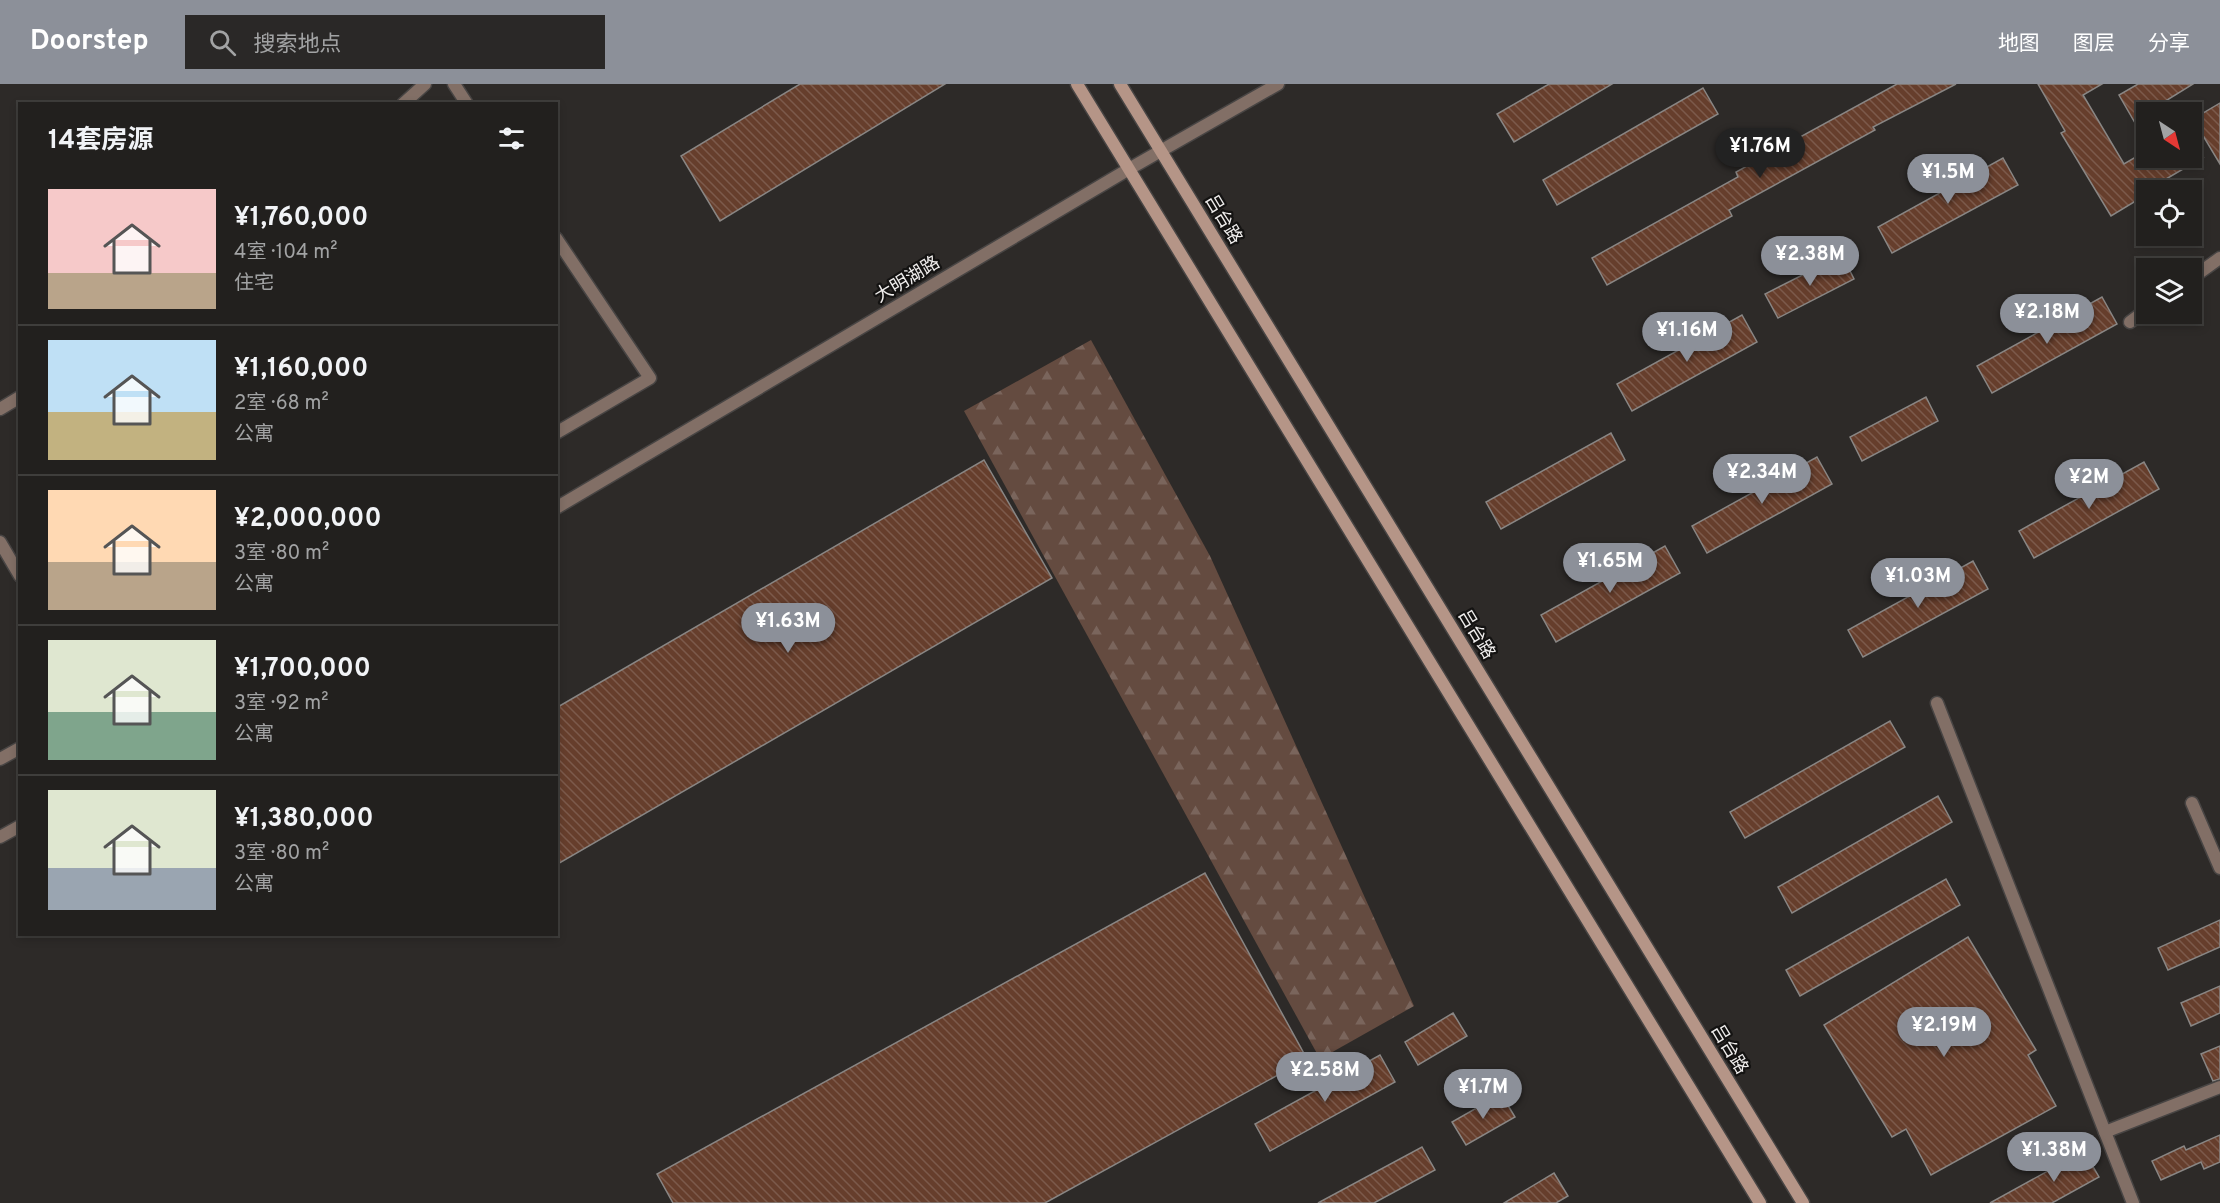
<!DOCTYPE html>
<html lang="zh">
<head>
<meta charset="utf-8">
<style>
  :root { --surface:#22201e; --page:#2a2827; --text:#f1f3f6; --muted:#a2a3a4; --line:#3f3e3c; --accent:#8c9099 }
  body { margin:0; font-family:Overpass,"Noto Sans SC",sans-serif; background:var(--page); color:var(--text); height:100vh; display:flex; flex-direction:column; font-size:22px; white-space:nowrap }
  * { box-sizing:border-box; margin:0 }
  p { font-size:20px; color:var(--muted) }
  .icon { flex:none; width:33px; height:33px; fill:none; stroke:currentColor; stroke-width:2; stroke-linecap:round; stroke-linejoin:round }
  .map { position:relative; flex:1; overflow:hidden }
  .sheet { position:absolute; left:18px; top:18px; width:540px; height:834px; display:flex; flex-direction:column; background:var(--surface); border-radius:0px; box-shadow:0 3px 9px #0003,0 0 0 2px var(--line) }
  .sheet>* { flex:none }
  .needle { width:39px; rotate:144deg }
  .controls { position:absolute; left:2136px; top:18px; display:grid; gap:12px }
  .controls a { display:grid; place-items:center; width:66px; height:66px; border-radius:0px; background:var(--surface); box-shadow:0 3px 9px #0003,0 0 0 2px var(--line); font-size:30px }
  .price { position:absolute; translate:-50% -51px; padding:0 14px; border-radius:21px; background:var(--accent); color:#fff; font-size:20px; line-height:39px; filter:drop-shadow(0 2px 3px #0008) }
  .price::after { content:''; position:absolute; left:50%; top:36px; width:18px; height:14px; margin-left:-9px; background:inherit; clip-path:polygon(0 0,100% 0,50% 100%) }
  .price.on { background:#222; color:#fff }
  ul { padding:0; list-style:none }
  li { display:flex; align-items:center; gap:18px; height:150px; padding:0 30px }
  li+li { border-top:2px solid var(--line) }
  li span { display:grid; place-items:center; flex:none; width:168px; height:120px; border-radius:0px; color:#555 }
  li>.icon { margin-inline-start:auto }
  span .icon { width:72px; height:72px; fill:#fffc; stroke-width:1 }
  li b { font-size:26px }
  h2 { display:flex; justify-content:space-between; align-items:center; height:72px; padding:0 30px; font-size:26px }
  header { display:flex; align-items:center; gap:36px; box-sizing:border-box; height:84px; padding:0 30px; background:var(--accent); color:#fff }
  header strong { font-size:28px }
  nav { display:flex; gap:33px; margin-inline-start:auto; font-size:21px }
  .search { width:420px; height:54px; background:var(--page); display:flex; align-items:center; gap:15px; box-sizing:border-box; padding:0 21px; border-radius:0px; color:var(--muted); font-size:22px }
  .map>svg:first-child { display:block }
  .forest { fill:url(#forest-firs) }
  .building { fill:url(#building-back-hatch); stroke:#898684; stroke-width:1.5 }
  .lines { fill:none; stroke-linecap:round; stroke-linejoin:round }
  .minor-casing { stroke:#484544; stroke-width:15 }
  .tertiary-casing { stroke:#484544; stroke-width:15 }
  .secondary-casing { stroke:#484544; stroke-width:15 }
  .minor { stroke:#826f66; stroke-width:12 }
  .tertiary { stroke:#826f66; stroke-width:12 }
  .secondary { stroke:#b59587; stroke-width:12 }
  .labels { text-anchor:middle; stroke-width:4.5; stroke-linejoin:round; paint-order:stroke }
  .street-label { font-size:18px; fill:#f0eeed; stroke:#141312 }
</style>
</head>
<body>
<header>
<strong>Doorstep</strong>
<div class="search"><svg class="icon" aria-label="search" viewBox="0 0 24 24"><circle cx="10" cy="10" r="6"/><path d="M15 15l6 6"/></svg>搜索地点</div>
<nav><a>地图</a><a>图层</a><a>分享</a></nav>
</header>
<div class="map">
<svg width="2220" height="1119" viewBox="0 0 2220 1119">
  <defs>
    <pattern id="forest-firs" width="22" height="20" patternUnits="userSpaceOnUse" patternTransform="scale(1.5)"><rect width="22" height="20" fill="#644b40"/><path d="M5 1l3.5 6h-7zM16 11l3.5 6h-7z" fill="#7a655c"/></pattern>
    <pattern id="building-back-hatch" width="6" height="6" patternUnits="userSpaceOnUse" patternTransform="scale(1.5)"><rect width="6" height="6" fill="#663e2c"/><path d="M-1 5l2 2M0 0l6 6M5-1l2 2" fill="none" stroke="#7c5a4b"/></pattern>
  </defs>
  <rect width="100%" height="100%" fill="#2d2a28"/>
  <polygon class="forest" points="1091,256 1210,472 1414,922 1320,975 964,327"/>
  <g class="building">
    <polygon points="800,0 945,0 720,137 681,72"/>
    <polygon points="1549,0 1612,0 1514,58 1497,30"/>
    <polygon points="1897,0 1956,0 1873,43 1875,46 1729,126 1732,132 1607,201 1592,174 1738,93 1736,88"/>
    <polygon points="2038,0 2102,0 2083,11 2124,80 2146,67 2146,74 2202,74 2142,109 2144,112 2111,132 2061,49 2065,47"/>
    <polygon points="2138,0 2193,0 2167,16 2170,21 2156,28 2146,28 2146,58 2119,11"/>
    <polygon points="1703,4 1718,30 1557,121 1543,96"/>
    <polygon points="2220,19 2220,80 2193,35"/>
    <polygon points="2003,74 2018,101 1892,169 1878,143"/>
    <polygon points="1842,171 1854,195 1778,234 1765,210"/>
    <polygon points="2102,213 2117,240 1992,309 1977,282"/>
    <polygon points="1742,231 1757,258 1632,327 1617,300"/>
    <polygon points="1926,313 1938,337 1862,377 1850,353"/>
    <polygon points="1611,349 1625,376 1501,445 1486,418"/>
    <polygon points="1817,373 1832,400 1707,469 1692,442"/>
    <polygon points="984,376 1052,494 556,781 556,624"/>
    <polygon points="2144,378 2159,405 2034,474 2019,447"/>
    <polygon points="1665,462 1680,489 1556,558 1541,531"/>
    <polygon points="1973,477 1988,505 1863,573 1848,546"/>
    <polygon points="1890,637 1905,663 1745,754 1730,728"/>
    <polygon points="1938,712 1952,738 1792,829 1778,803"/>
    <polygon points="1205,789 1307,975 1045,1119 673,1119 657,1090"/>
    <polygon points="1946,795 1960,821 1800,912 1786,886"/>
    <polygon points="2220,836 2220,863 2168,886 2158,864"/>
    <polygon points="1968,853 2036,966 2028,971 2056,1022 1931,1091 1906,1045 1892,1053 1824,941"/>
    <polygon points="2220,902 2220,929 2191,942 2181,919"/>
    <polygon points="1453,929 1467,952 1418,981 1405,958"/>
    <polygon points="2220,962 2220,995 2213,997 2201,970"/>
    <polygon points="1380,971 1395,998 1270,1067 1255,1040"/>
    <polygon points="1501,1010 1515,1033 1466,1061 1452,1038"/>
    <polygon points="2220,1051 2220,1078 2204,1085 2201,1078 2161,1096 2152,1077 2184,1062 2186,1066"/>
    <polygon points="1422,1063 1435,1086 1374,1119 1318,1119"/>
    <polygon points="2084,1067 2099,1093 2052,1119 1990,1119"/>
    <polygon points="1554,1089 1568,1112 1556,1119 1504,1119"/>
  </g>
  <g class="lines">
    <defs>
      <g id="minor">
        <polyline points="454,0 467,20"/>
        <polyline points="403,20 425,0"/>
        <polyline points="556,154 650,294 556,349"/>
        <polyline points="2192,194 2220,174"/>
        <polyline points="2130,238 2146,226"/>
        <polyline points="0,325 20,313"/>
        <polyline points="0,458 20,492"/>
        <polyline points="1937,619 2105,1048"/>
        <polyline points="0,675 20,664"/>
        <polyline points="2192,719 2220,784"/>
        <polyline points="2133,1119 2105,1048 2220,1003"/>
      </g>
      <g id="tertiary">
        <polyline points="556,424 1129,85 1278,0"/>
        <polyline points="0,753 20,742"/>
      </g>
      <g id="secondary">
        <polyline points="1077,0 1760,1119"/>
        <polyline points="1120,0 1803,1119"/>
      </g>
    </defs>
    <use href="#minor" class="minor-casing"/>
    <use href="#tertiary" class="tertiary-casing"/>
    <use href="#secondary" class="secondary-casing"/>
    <use href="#minor" class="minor"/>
    <use href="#tertiary" class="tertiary"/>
    <use href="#secondary" class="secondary"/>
  </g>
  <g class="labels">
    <g class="street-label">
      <text transform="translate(1224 135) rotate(59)" y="6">吕台路</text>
      <text transform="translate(907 195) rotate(-31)" y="6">大明湖路</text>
      <text transform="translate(1477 550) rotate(59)" y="6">吕台路</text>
      <text transform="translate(1730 965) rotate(59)" y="6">吕台路</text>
    </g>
  </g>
</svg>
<div class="controls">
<a><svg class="needle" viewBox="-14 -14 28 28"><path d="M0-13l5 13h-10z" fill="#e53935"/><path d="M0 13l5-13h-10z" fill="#a2a3a4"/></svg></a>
<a><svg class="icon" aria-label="locate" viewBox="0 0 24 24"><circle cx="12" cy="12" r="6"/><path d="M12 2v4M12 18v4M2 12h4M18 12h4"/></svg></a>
<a><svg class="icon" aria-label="layers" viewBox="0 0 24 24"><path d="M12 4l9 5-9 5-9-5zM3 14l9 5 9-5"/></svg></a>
</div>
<b class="price on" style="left:1760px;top:95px">¥1.76M</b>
<b class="price" style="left:1948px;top:121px">¥1.5M</b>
<b class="price" style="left:1810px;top:203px">¥2.38M</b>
<b class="price" style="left:2047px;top:261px">¥2.18M</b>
<b class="price" style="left:1687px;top:279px">¥1.16M</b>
<b class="price" style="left:1762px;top:421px">¥2.34M</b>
<b class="price" style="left:2089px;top:426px">¥2M</b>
<b class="price" style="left:1610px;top:510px">¥1.65M</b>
<b class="price" style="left:1918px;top:525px">¥1.03M</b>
<b class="price" style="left:788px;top:570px">¥1.63M</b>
<b class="price" style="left:1944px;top:974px">¥2.19M</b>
<b class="price" style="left:1325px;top:1019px">¥2.58M</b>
<b class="price" style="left:1483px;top:1036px">¥1.7M</b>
<b class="price" style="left:2054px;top:1099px">¥1.38M</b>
<section class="sheet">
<h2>14套房源<svg class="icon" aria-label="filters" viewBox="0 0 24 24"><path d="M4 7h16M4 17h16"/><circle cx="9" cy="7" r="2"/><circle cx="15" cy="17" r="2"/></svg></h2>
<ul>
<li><span style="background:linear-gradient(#f6c9c9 70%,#b9a48a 0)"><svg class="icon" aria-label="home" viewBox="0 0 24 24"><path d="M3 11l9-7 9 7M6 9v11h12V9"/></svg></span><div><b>¥1,760,000</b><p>4室 · 104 m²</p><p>住宅</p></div></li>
<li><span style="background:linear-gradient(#bfe0f5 60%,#c2b280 0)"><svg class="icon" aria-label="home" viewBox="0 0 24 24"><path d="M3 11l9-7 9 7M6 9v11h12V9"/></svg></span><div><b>¥1,160,000</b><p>2室 · 68 m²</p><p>公寓</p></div></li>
<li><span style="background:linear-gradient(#ffd9b3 60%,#b9a48a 0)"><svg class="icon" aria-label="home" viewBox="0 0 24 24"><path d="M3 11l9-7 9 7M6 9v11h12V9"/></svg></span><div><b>¥2,000,000</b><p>3室 · 80 m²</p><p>公寓</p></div></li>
<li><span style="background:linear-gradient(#dfe7d0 60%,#7fa58c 0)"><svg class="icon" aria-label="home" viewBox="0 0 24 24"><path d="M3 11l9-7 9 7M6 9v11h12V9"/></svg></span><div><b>¥1,700,000</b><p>3室 · 92 m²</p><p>公寓</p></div></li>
<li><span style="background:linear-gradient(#dfe7d0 65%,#9aa5b1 0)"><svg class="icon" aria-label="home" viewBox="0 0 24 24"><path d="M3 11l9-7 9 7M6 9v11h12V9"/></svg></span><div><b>¥1,380,000</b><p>3室 · 80 m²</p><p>公寓</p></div></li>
</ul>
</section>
</div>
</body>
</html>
